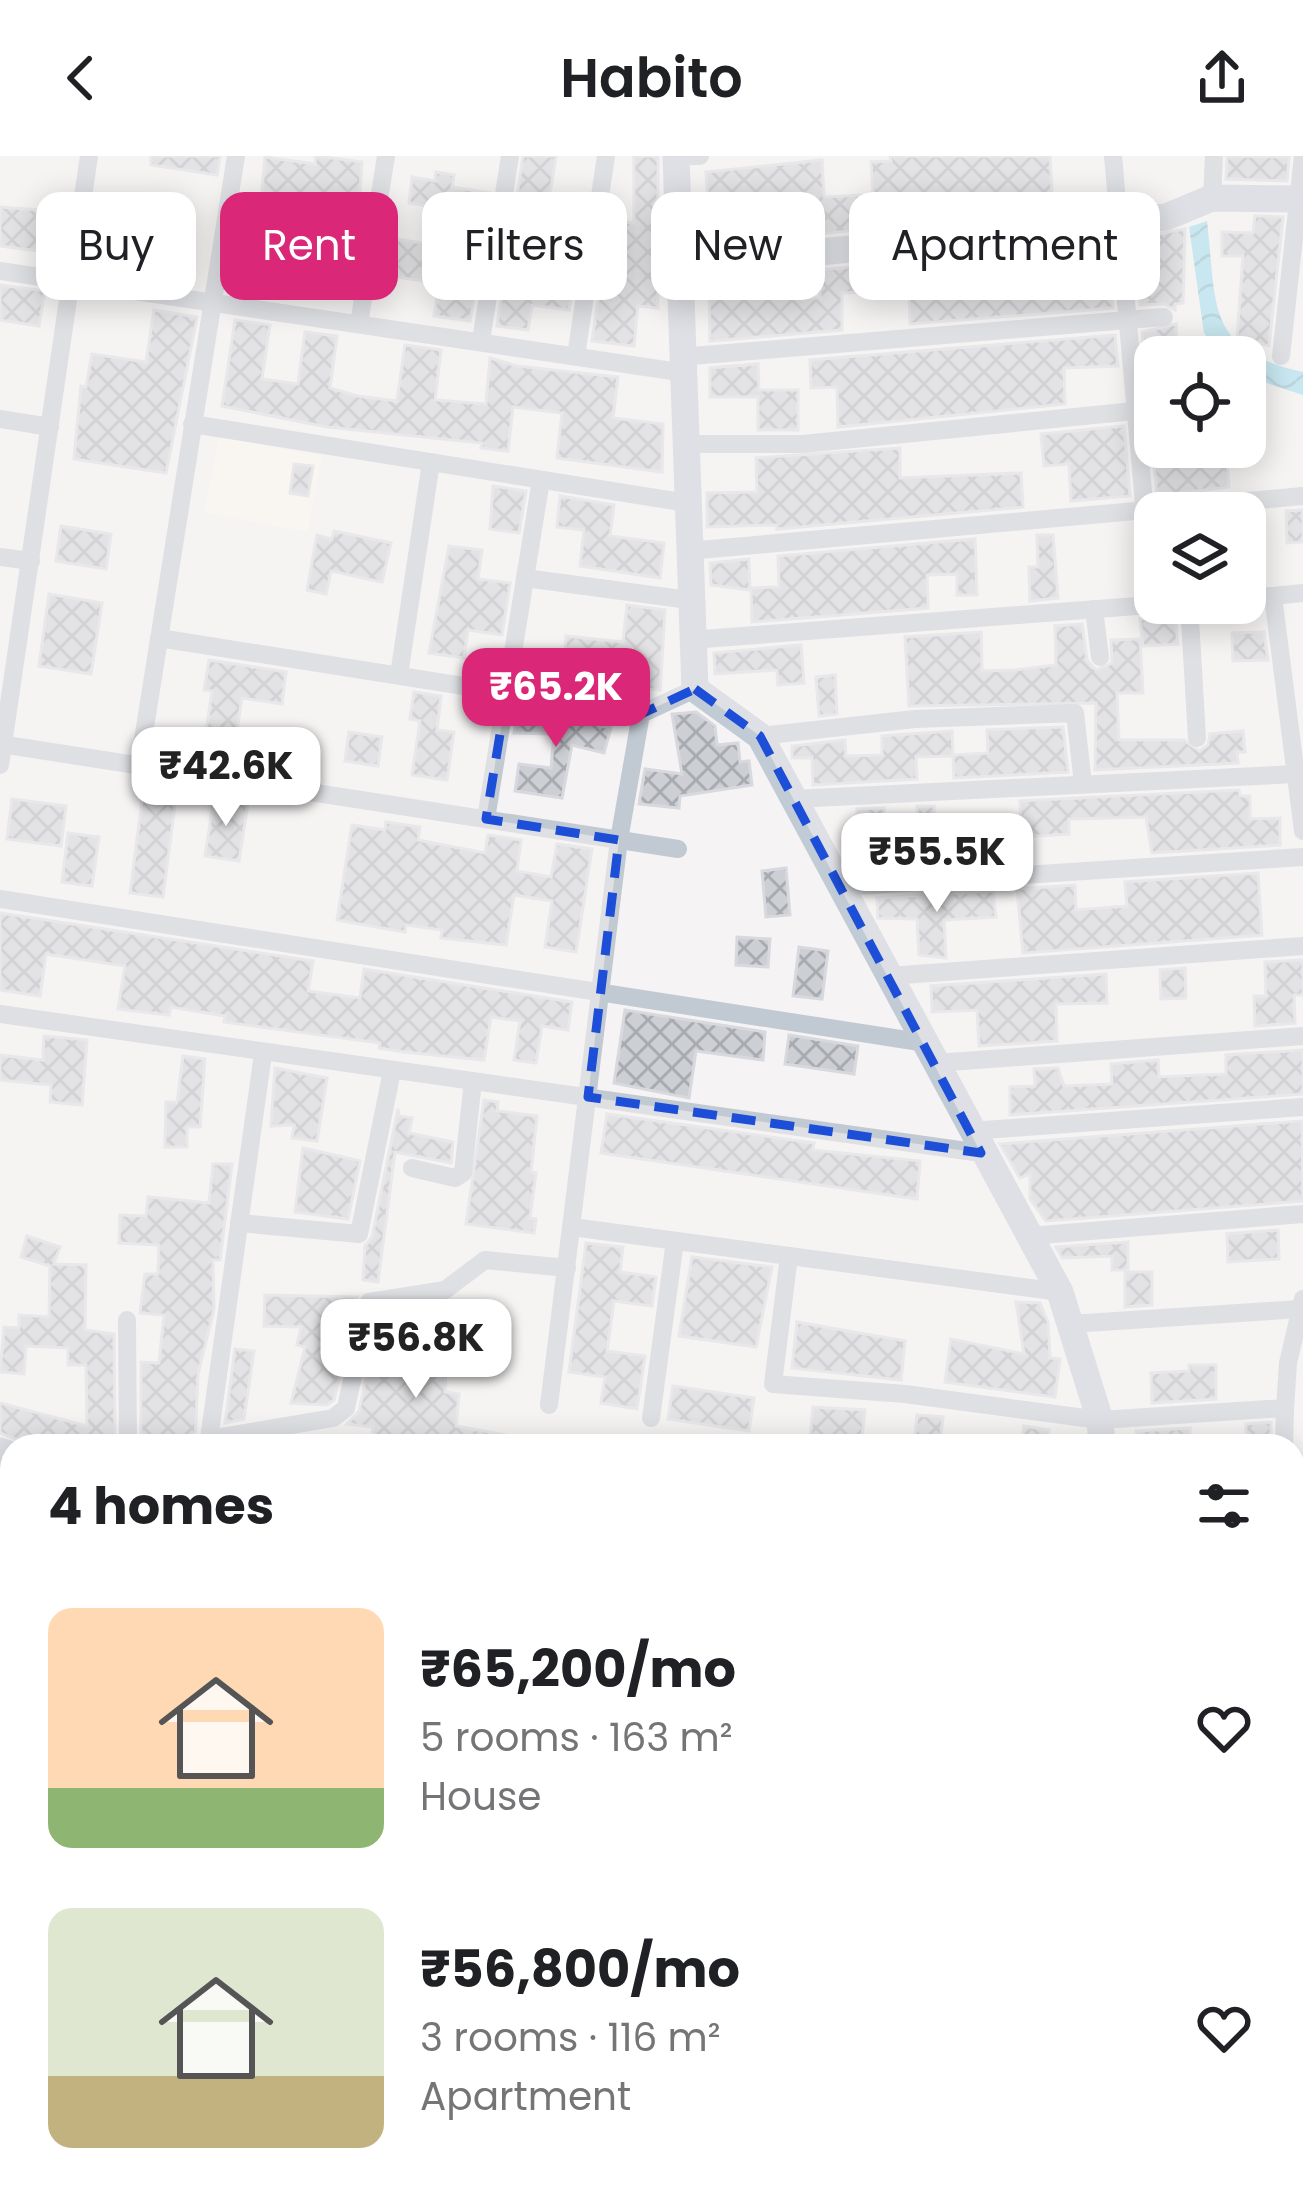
<!DOCTYPE html>
<html lang="en">
<head>
<meta charset="utf-8">
<style>
  :root { --surface:#fff; --page:#f2f2f2; --text:#202124; --muted:#757577; --accent:#db2777 }
  body { margin:0; font-family:Poppins,sans-serif; background:var(--page); color:var(--text); height:100vh; display:flex; flex-direction:column; font-size:45px; white-space:nowrap }
  * { box-sizing:border-box; margin:0 }
  p { font-size:39px; color:var(--muted) }
  .icon { flex:none; width:66px; height:66px; fill:none; stroke:currentColor; stroke-width:2; stroke-linecap:round; stroke-linejoin:round }
  .map { position:relative; flex:1; overflow:hidden }
  .details { position:absolute; left:0px; top:1278px; width:1305px; height:768px; display:flex; flex-direction:column; background:var(--surface); border-radius:36px 36px 0 0; box-shadow:0 6px 30px #0003 }
  .details>* { flex:none }
  .banner { position:absolute; left:36px; top:36px; width:1233px; height:108px; display:flex; gap:24px }
  .buttons { position:absolute; left:1134px; top:180px; display:grid; gap:24px }
  .buttons a { display:grid; place-items:center; width:132px; height:132px; border-radius:24px; background:var(--surface); box-shadow:0 6px 30px #0003; font-size:60px }
  .price { position:absolute; translate:-50% -102px; padding:0 27px; border-radius:24px; background:#fff; color:#222; font-size:39px; line-height:78px; filter:drop-shadow(0 3px 6px #0008) }
  .price::after { content:''; position:absolute; left:50%; top:72px; width:36px; height:27px; margin-left:-18px; background:inherit; clip-path:polygon(0 0,100% 0,50% 100%) }
  .price.current { background:var(--accent); color:#fff }
  ul { padding:0; list-style:none }
  li { display:flex; align-items:center; gap:36px; height:300px; padding:0 48px }
  li span { display:grid; place-items:center; flex:none; width:336px; height:240px; border-radius:24px; color:#555 }
  li>.icon { margin-inline-start:auto }
  span .icon { width:144px; height:144px; fill:#fffc; stroke-width:1 }
  li b { font-size:51px }
  h2 { display:flex; justify-content:space-between; align-items:center; height:144px; padding:0 48px; font-size:51px }
  .tag { padding:0 42px; border-radius:24px; background:var(--surface); box-shadow:0 6px 30px #0003; font-size:42px; line-height:108px }
  .tag.current { background:var(--accent); color:#fff }
  header { display:flex; justify-content:space-between; align-items:center; height:156px; padding:0 48px; background:var(--surface); font-size:54px; font-weight:600 }
  .map>svg:first-child { display:block }
  .commercial { fill:#fdf9ef }
  .water { fill:url(#water-waves) }
  .building { fill:url(#building-cross-hatch); stroke:#d7d9de; stroke-width:3 }
  .lines { fill:none; stroke-linecap:round; stroke-linejoin:round }
  .street { stroke:#c1cad2; stroke-width:18 }
  .secondary { stroke:#c1cbd6; stroke-width:27 }
  .marked { fill:none; stroke:#1d4ed8; stroke-width:9; stroke-dasharray:24 15; stroke-linejoin:round }
</style>
</head>
<body>
<header><svg class="icon" aria-label="back" viewBox="0 0 24 24"><path d="M15 5l-7 7 7 7"/></svg>Habito<svg class="icon" aria-label="share" viewBox="0 0 24 24"><path d="M12 15V3M7 8l5-5 5 5M5 13v7h14v-7"/></svg></header>
<div class="map">
<svg width="1303" height="2046" viewBox="0 0 1303 2046">
  <defs>
    <pattern id="water-waves" width="16" height="10" patternUnits="userSpaceOnUse" patternTransform="scale(3)"><rect width="16" height="10" fill="#90daee"/><path d="M0 5q4-4 8 0t8 0" fill="none" stroke="#78b4c4"/></pattern>
    <pattern id="building-cross-hatch" width="8" height="8" patternUnits="userSpaceOnUse" patternTransform="scale(3)"><rect width="8" height="8" fill="#cdcfd5"/><path d="M0 0l8 8M0 8l8-8" fill="none" stroke="#a8abb0"/></pattern>
  </defs>
  <rect width="100%" height="100%" fill="#f5f3f3"/>
  <polygon class="commercial" points="219,281 322,300 308,376 204,357"/>
  <g class="water">
    <path d="M1207,65C1217,150 1205,194 1303,216V239L1248,221L1245,201H1222L1204,177L1189,71Z"/>
    <polygon points="1303,2020 1303,2046 1192,2046 1293,2034 1293,2024"/>
  </g>
  <g class="building">
    <polygon points="151,0 220,0 217,19 151,9"/>
    <polygon points="316,0 362,6 357,74 304,67 298,105 256,100 265,1 315,8"/>
    <polygon points="523,0 556,0 545,71 581,76 569,154 532,149 528,174 497,170"/>
    <polygon points="634,0 658,0 658,152 638,150 634,190 592,185 610,64 634,67"/>
    <polygon points="890,0 1050,0 1053,54 759,84 757,50 708,52 706,16 822,4 824,41 866,39 873,36 871,6 891,5"/>
    <polygon points="1227,0 1289,1 1287,25 1226,23"/>
    <polygon points="436,16 454,19 452,31 491,37 482,89 446,83 451,54 409,47 412,21 435,25"/>
    <polygon points="0,51 52,55 47,96 0,90"/>
    <polygon points="1255,60 1283,61 1269,190 1237,182 1243,100 1222,100 1222,76 1253,77"/>
    <polygon points="1185,73 1183,147 1175,148 1175,154 1164,148 1140,149 1134,82"/>
    <polygon points="107,75 160,83 155,117 102,109"/>
    <polygon points="390,82 442,90 437,127 384,119"/>
    <polygon points="1107,85 1113,152 910,168 909,135 842,137 842,174 710,185 709,125 778,118 778,142 820,142 819,114 1003,96 1004,120 1054,118 1053,91"/>
    <polygon points="0,129 45,135 39,170 0,164"/>
    <polygon points="438,134 474,141 470,165 434,160"/>
    <polygon points="154,154 197,161 166,317 74,303 81,230 86,231 92,198 146,206"/>
    <polygon points="235,164 270,169 262,223 298,228 305,176 337,180 330,232 357,240 397,245 405,189 441,194 435,244 486,248 490,202 517,210 618,221 613,262 663,268 662,316 557,302 562,257 513,251 508,295 481,292 482,287 327,271 222,250"/>
    <polygon points="1176,168 1177,201 1155,201 1155,208 1145,208 1142,176"/>
    <polygon points="1115,179 1118,210 1064,212 1065,248 838,271 837,231 811,232 810,204"/>
    <polygon points="758,208 759,234 798,234 798,274 758,274 758,241 710,241 710,212"/>
    <polygon points="1150,268 1155,268 1155,291 1226,291 1229,331 1157,340"/>
    <polygon points="1124,270 1130,340 1071,345 1069,308 1044,310 1041,278"/>
    <polygon points="900,292 900,322 1021,317 1023,351 777,373 777,369 707,371 707,337 757,336 756,302"/>
    <polygon points="294,308 313,310 308,340 290,337"/>
    <polygon points="493,330 526,335 519,377 490,373"/>
    <polygon points="560,340 614,349 610,380 664,387 660,422 580,410 584,374 557,371"/>
    <polygon points="1303,354 1303,386 1287,387 1286,355"/>
    <polygon points="61,370 111,378 106,413 56,405"/>
    <polygon points="334,375 391,387 382,426 331,415 326,438 307,434 317,379 332,383"/>
    <polygon points="1037,379 1053,379 1058,442 1030,445 1029,411 1038,411"/>
    <polygon points="975,383 977,439 957,439 957,418 927,419 928,452 752,466 751,432 779,431 778,400"/>
    <polygon points="449,390 482,394 478,423 510,427 502,479 468,474 464,502 429,497"/>
    <polygon points="1261,391 1262,427 1245,428 1245,392"/>
    <polygon points="749,403 750,434 711,429 710,407"/>
    <polygon points="49,438 102,447 91,518 39,510"/>
    <polygon points="627,449 665,454 660,534 563,526 566,480 623,486"/>
    <polygon points="1175,461 1178,488 1143,490 1140,463"/>
    <polygon points="1082,468 1087,504 1096,514 1112,507 1111,484 1140,483 1143,537 1117,537 1119,584 1184,584 1199,595 1208,589 1210,578 1243,575 1245,596 1237,596 1238,607 1095,614 1096,547 909,550 905,481 981,476 982,515 1016,514 1056,509 1055,470"/>
    <polygon points="1264,476 1268,504 1233,505 1232,477"/>
    <polygon points="801,489 804,527 778,529 777,514 715,518 714,497"/>
    <polygon points="209,504 286,516 282,548 242,542 234,593 204,589 212,535 204,534"/>
    <polygon points="835,519 837,558 819,560 816,521"/>
    <polygon points="414,536 441,540 437,574 454,576 447,624 412,619 420,565 410,563"/>
    <polygon points="518,552 611,572 604,597 572,589 562,642 515,635 519,608 551,612 554,578 514,577"/>
    <polygon points="696,556 715,570 717,589 738,587 740,606 749,605 752,629 680,640 679,652 639,648 645,613 682,618 672,558"/>
    <polygon points="1063,571 1068,616 954,622 953,600 916,601 917,623 813,629 812,602 792,602 792,590 845,584 846,600 882,599 882,580 952,575 953,599 988,597 987,574"/>
    <polygon points="349,576 382,581 378,610 345,605"/>
    <polygon points="1239,634 1240,640 1250,640 1250,663 1280,662 1280,689 1152,697 1146,661 1069,663 1069,678 1021,681 1020,645"/>
    <polygon points="143,637 176,641 163,741 130,737"/>
    <polygon points="214,642 248,647 239,705 205,700"/>
    <polygon points="12,643 66,650 61,690 7,683"/>
    <polygon points="917,650 934,650 934,672 988,667 991,708 942,711 940,690 889,691 889,714 854,716 857,653 884,652 884,675 918,674"/>
    <polygon points="386,666 420,671 418,684 485,697 488,679 521,684 517,715 551,721 557,688 592,693 576,796 545,791 552,745 514,739 506,789 441,782 442,774 406,769 405,776 337,764 352,669 385,674"/>
    <polygon points="68,677 99,681 92,730 62,726"/>
    <polygon points="786,712 790,759 766,761 762,715"/>
    <polygon points="1258,717 1262,779 1023,797 1017,733 1075,729 1076,754 1127,750 1125,726"/>
    <polygon points="993,735 996,761 944,764 946,802 919,799 917,763 878,762 877,742"/>
    <polygon points="0,757 313,805 308,835 360,842 364,813 572,846 568,874 542,870 536,907 514,904 520,865 491,861 484,904 404,896 379,892 380,887 224,866 225,860 171,851 169,859 118,853 125,810 46,798 40,840 0,834"/>
    <polygon points="737,781 770,783 768,811 736,809"/>
    <polygon points="799,791 828,795 822,843 793,840"/>
    <polygon points="1303,804 1303,839 1294,839 1295,867 1255,870 1254,840 1266,840 1265,806"/>
    <polygon points="1185,812 1186,842 1161,843 1160,814"/>
    <polygon points="1106,818 1107,847 1056,848 1057,885 979,890 977,854 932,856 931,830"/>
    <polygon points="625,854 765,876 763,904 696,895 689,942 614,927"/>
    <polygon points="789,879 858,890 854,918 785,908"/>
    <polygon points="44,880 87,884 82,949 50,946 51,929 0,924 0,899 43,904"/>
    <polygon points="1303,894 1303,938 1010,959 1010,931 1035,930 1034,913 1058,912 1064,930 1112,928 1111,908 1158,904 1159,921 1226,918 1226,899"/>
    <polygon points="183,900 205,903 200,971 187,971 187,991 165,991 166,946 177,946"/>
    <polygon points="275,912 327,922 317,985 292,982 294,969 271,970"/>
    <polygon points="484,944 498,946 497,955 537,960 531,1016 536,1017 530,1062 536,1063 534,1077 466,1068"/>
    <polygon points="398,953 399,960 412,962 409,977 453,986 451,1007 395,996 378,1126 363,1124 365,1090 372,1081"/>
    <polygon points="607,958 814,987 813,994 920,1005 917,1043 601,997"/>
    <polygon points="1302,965 1303,1045 1046,1065 1030,1043 1030,1018 1020,1022 1000,988"/>
    <polygon points="303,992 360,1005 348,1063 295,1056"/>
    <polygon points="213,1008 232,1008 220,1104 213,1104 214,1153 198,1218 195,1290 141,1290 141,1206 159,1207 164,1159 140,1157 145,1118 158,1118 159,1089 119,1087 120,1059 146,1060 148,1041 209,1047"/>
    <polygon points="1278,1074 1279,1103 1228,1106 1227,1078"/>
    <polygon points="27,1080 60,1091 54,1108 86,1109 85,1174 114,1178 115,1290 33,1290 0,1277 0,1247 87,1270 86,1209 68,1209 68,1192 26,1190 24,1218 0,1216 4,1171 19,1172 19,1159 49,1161 50,1110 21,1101"/>
    <polygon points="1128,1086 1128,1114 1112,1114 1112,1100 1062,1102 1056,1091"/>
    <polygon points="586,1087 623,1091 620,1116 656,1121 652,1150 614,1145 607,1195 645,1200 637,1253 601,1247 605,1221 569,1216"/>
    <polygon points="692,1101 772,1111 756,1191 679,1180"/>
    <polygon points="1125,1116 1152,1116 1152,1149 1125,1151"/>
    <polygon points="265,1139 357,1141 334,1244 327,1249 291,1247 305,1191 297,1189 301,1171 264,1170"/>
    <polygon points="1016,1146 1040,1147 1048,1166 1050,1202 1060,1203 1055,1241 945,1226 951,1183 1024,1198"/>
    <polygon points="797,1166 905,1185 901,1224 792,1212"/>
    <polygon points="374,1186 447,1191 445,1236 459,1238 456,1270 523,1282 522,1290 371,1290 373,1271 347,1268 359,1255"/>
    <polygon points="235,1193 254,1195 244,1263 225,1267"/>
    <polygon points="1189,1209 1216,1209 1216,1243 1152,1247 1151,1217 1189,1215"/>
    <polygon points="673,1230 754,1242 749,1275 668,1263"/>
    <polygon points="813,1251 865,1254 861,1290 809,1290"/>
    <polygon points="917,1259 943,1261 940,1290 914,1290"/>
    <polygon points="1271,1266 1271,1290 1246,1290 1246,1268"/>
    <polygon points="1024,1270 1049,1274 1047,1290 1021,1290"/>
    <polygon points="1190,1272 1190,1290 1136,1290 1136,1275"/>
  </g>
  <g class="lines">
    <g class="street">
      <polyline points="676,0 700,0"/>
      <polyline points="1113,0 1153,448"/>
      <polyline points="1212,42 1214,0"/>
      <polyline points="0,115 679,216"/>
      <polyline points="359,168 386,0"/>
      <polyline points="481,185 510,0"/>
      <polyline points="576,200 606,0"/>
      <polyline points="1281,200 1303,0"/>
      <polyline points="680,201 1164,161"/>
      <polyline points="0,263 50,271"/>
      <polyline points="192,268 687,347"/>
      <polyline points="686,288 803,288 1155,253"/>
      <polyline points="688,395 1303,340"/>
      <polyline points="0,401 31,405"/>
      <polyline points="525,422 689,444"/>
      <polyline points="1303,437 1273,440 1303,675"/>
      <polyline points="1245,442 1273,440"/>
      <polyline points="1189,447 1197,582"/>
      <polyline points="1094,453 1100,501"/>
      <polyline points="159,482 641,558 695,533"/>
      <polyline points="690,484 1176,447"/>
      <polyline points="399,519 431,306"/>
      <polyline points="760,580 915,563 1075,557 1083,628"/>
      <polyline points="0,588 678,693"/>
      <polyline points="0,609 89,0"/>
      <polyline points="139,609 236,0"/>
      <polyline points="794,643 1296,618"/>
      <polyline points="486,663 541,324"/>
      <polyline points="839,731 1303,701"/>
      <polyline points="0,743 926,887"/>
      <polyline points="888,820 1303,790"/>
      <polyline points="0,858 981,997"/>
      <polyline points="936,907 1303,880"/>
      <polyline points="970,975 1303,951"/>
      <polyline points="412,1012 455,1022 463,1017 473,925"/>
      <polyline points="239,1067 359,1078 392,915"/>
      <polyline points="572,1071 1060,1136"/>
      <polyline points="1028,1080 1303,1058"/>
      <polyline points="789,1100 773,1228 905,1238 1100,1264 1285,1252 1288,1207 1303,1143"/>
      <polyline points="127,1164 128,1290"/>
      <polyline points="1070,1168 1301,1153"/>
      <polyline points="549,1249 619,684 641,558"/>
      <polyline points="651,1262 675,1085"/>
      <polyline points="209,1283 333,1262 346,1252 369,1146 445,1134 485,1104 567,1112"/>
      <polyline points="208,1290 263,898"/>
      <polyline points="1284,1290 1285,1252"/>
      <polyline points="1293,1311 1303,1312"/>
      <polyline points="1293,1366 1303,1367"/>
      <polyline points="1293,1463 1303,1463"/>
      <polyline points="1293,1562 1303,1562"/>
      <polyline points="0,1563 12,1565"/>
      <polyline points="0,1664 12,1667"/>
      <polyline points="0,1769 12,1771"/>
      <polyline points="0,1856 12,1856"/>
      <polyline points="1293,1878 1303,1880"/>
      <polyline points="0,1952 12,1952"/>
      <polyline points="319,2034 319,2046"/>
      <polyline points="788,2034 877,2046"/>
      <polyline points="0,2045 63,2046"/>
      <polyline points="926,2046 935,2034"/>
    </g>
    <g class="secondary">
      <polyline points="676,1 695,533 760,580 1060,1136 1100,1264 1102,1290"/>
      <polyline points="682,110 1166,61 1212,42 1303,43"/>
      <polyline points="0,1295 12,1299"/>
      <polyline points="1293,1686 1303,1687"/>
    </g>
  </g>
  <path d="M0 0H1303V2046H0ZM695,533L760,580L981,997L588,941L619,684L486,663L507,536L641,558Z" fill="#f5f3f3" fill-opacity=".55" fill-rule="evenodd"/>
  <path class="marked" d="M695,533L760,580L981,997L588,941L619,684L486,663L507,536L641,558Z"/>
</svg>
<div class="buttons">
<a><svg class="icon" aria-label="locate" viewBox="0 0 24 24"><circle cx="12" cy="12" r="6"/><path d="M12 2v4M12 18v4M2 12h4M18 12h4"/></svg></a>
<a><svg class="icon" aria-label="layers" viewBox="0 0 24 24"><path d="M12 4l9 5-9 5-9-5zM3 14l9 5 9-5"/></svg></a>
</div>
<b class="price current" style="left:556px;top:594px">₹65.2K</b>
<b class="price" style="left:226px;top:673px">₹42.6K</b>
<b class="price" style="left:937px;top:759px">₹55.5K</b>
<b class="price" style="left:416px;top:1245px">₹56.8K</b>
<div class="banner">
<a class="tag">Buy</a>
<a class="tag current">Rent</a>
<a class="tag">Filters</a>
<a class="tag">New</a>
<a class="tag">Apartment</a>
</div>
<section class="details">
<h2>4 homes<svg class="icon" aria-label="filters" viewBox="0 0 24 24"><path d="M4 7h16M4 17h16"/><circle cx="9" cy="7" r="2"/><circle cx="15" cy="17" r="2"/></svg></h2>
<ul>
<li><span style="background:linear-gradient(#ffd9b3 75%,#8fb573 0)"><svg class="icon" aria-label="home" viewBox="0 0 24 24"><path d="M3 11l9-7 9 7M6 9v11h12V9"/></svg></span><div><b>₹65,200/mo</b><p>5 rooms · 163 m²</p><p>House</p></div><svg class="icon" aria-label="heart" viewBox="0 0 24 24"><path d="M12 20l-8-8c-3-5 5-10 8-4 3-6 11-1 8 4z"/></svg></li>
<li><span style="background:linear-gradient(#dfe7d0 70%,#c2b280 0)"><svg class="icon" aria-label="home" viewBox="0 0 24 24"><path d="M3 11l9-7 9 7M6 9v11h12V9"/></svg></span><div><b>₹56,800/mo</b><p>3 rooms · 116 m²</p><p>Apartment</p></div><svg class="icon" aria-label="heart" viewBox="0 0 24 24"><path d="M12 20l-8-8c-3-5 5-10 8-4 3-6 11-1 8 4z"/></svg></li>
</ul>
</section>
</div>
</body>
</html>
